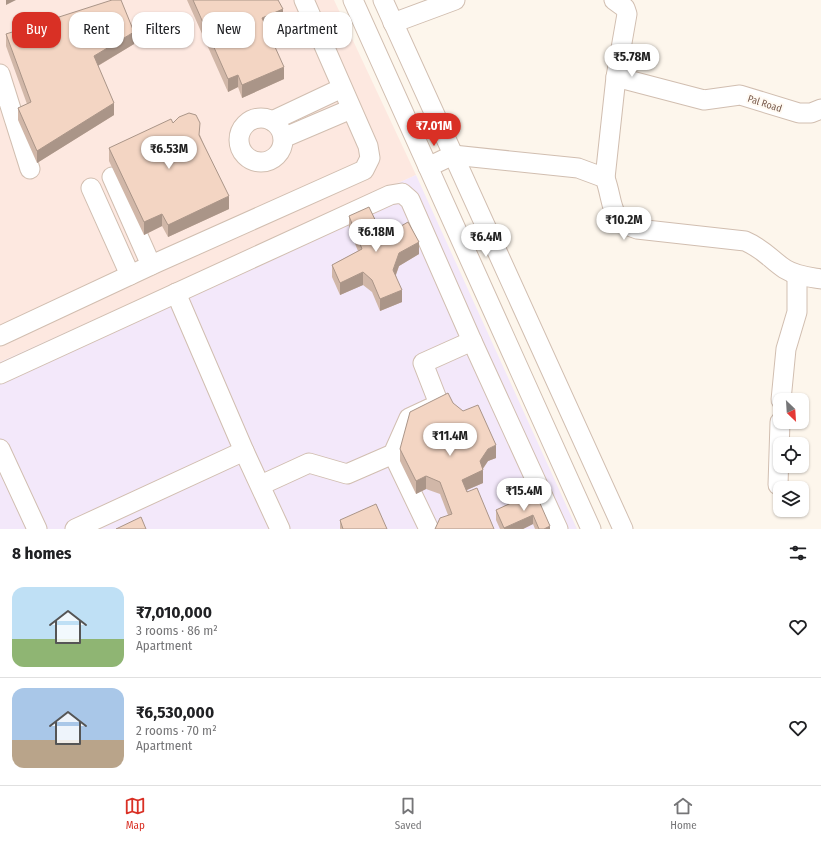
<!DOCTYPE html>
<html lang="en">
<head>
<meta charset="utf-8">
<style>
  :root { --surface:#fff; --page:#f2f2f2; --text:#202124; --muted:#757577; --line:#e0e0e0; --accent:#d93025 }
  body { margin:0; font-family:"Fira Sans Condensed",sans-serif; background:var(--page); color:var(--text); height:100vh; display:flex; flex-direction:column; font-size:15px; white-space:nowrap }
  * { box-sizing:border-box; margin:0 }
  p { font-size:13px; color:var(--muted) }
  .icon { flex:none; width:22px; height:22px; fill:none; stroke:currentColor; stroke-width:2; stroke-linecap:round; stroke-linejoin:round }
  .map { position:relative; height:529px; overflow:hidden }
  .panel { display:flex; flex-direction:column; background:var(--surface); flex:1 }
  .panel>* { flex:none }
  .banner { position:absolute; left:12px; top:12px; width:400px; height:36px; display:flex; gap:8px }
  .needle { width:26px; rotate:155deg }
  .fabs { position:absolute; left:773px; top:393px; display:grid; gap:8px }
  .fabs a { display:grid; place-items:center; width:36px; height:36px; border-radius:8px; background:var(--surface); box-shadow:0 1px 3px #0004; font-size:20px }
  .price { position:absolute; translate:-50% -34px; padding:0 9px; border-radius:14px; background:#fff; color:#222; font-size:13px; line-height:26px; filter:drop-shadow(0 1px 2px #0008) }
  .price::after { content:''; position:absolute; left:50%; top:24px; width:12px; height:9px; margin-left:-6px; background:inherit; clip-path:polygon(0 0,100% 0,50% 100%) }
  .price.current { background:var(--accent); color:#fff }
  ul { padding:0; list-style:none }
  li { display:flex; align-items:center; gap:12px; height:100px; padding:0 12px }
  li+li { border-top:1px solid var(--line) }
  li span { display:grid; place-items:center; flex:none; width:112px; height:80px; border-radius:12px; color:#555 }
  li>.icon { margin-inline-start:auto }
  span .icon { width:48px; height:48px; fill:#fffc; stroke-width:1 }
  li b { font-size:17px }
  h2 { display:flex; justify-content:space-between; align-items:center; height:48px; padding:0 12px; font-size:17px }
  .chip { padding:0 14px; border-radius:12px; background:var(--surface); box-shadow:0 1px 3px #0004; font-size:14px; line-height:36px }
  .chip.current { background:var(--accent); color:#fff }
  .tab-bar { display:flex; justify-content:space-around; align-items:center; height:56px; border-top:1px solid var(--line); background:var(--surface); font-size:11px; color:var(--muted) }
  .tab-bar a { display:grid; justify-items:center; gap:2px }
  .tab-bar .current { color:var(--accent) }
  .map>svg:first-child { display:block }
  .commercial { fill:#fde8e0 }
  .education { fill:#f3e8fa }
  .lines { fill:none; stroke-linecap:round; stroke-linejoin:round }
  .minor-casing { stroke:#d1beb0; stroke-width:21 }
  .minor { stroke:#fff; stroke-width:19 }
  .wall { fill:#d1b7a8 }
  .shaded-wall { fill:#aa9588 }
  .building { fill:#f3d5c3; stroke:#aa9588 }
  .labels { text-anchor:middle; stroke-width:4; stroke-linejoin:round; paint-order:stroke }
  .street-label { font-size:10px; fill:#7a5c4d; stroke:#fffaf3 }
</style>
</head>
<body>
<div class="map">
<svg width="821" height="529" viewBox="0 0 821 529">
  <rect width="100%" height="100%" fill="#fdf6ec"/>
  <polygon class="commercial" points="0,0 334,0 416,175 0,362"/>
  <polygon class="education" points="416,175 577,529 0,529 0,362"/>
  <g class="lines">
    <defs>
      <g id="minor">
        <polyline points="353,0 591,529"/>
        <polyline points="383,0 623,529"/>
        <polyline points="393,23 455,0"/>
        <polyline points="0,74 30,169"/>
        <polyline points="616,77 704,100 740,95 799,113 811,113 821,109"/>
        <circle cx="261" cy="140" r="22"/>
        <polyline points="272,121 342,88"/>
        <polyline points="283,138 351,109"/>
        <path d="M428,167L453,155L578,168L605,178C614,202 608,221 637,229L745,241C764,249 770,259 785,269C796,276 809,277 821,279"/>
        <polyline points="112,177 151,265"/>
        <polyline points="605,178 616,77 627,14 625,8 614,0"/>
        <polyline points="91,188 130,275"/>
        <polyline points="176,293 244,451 280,529"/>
        <polyline points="0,336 156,263 364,170 370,158 368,146 304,0"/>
        <polyline points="0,374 390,195 402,193 410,200 472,341 558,529"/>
        <polyline points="781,400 786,349 797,312 797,275"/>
        <polyline points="0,449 37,529"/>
        <polyline points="393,454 428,527"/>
        <polyline points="261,485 309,463 347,474 393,454 409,418 439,404 423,363 472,341"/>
        <polyline points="778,485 780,422"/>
        <polyline points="75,529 244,451"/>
      </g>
    </defs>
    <use href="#minor" class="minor-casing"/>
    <use href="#minor" class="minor"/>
  </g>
  <g class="wall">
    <polygon points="187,0 278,0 283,22 267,29 284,79 242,98 238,87 228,92"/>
    <polygon points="6,34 134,44 98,66 114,115 37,163 18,120 18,108 27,104 6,46"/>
    <polygon points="173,123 200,135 229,209 168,237 162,226 144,235 109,161 109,148"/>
    <polygon points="349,216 379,228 419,254 399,266 396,275 402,302 380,311 372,292 363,285 340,295 332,277 332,265 358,251 349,229"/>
    <polygon points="453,403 496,458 488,461 483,469 483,483 467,490 494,529 448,515 440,494 426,489 416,494 400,461 400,449"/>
    <polygon points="535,492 550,529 535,529 533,524 523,529 500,529 496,520 496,510"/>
    <polygon points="340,520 387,529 340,529"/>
  </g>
  <g class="shaded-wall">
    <polygon points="6,0 16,0 6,5"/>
    <polygon points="283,9 283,22 262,31 262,18"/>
    <polygon points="134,32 134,44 94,68 94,56"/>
    <polygon points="284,67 284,79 242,98 242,85"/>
    <polygon points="238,75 238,87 228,92 228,79"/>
    <polygon points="114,103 114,115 37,163 37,151"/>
    <polygon points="229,196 229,209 168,237 168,225"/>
    <polygon points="162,214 162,226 144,235 144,222"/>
    <polygon points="419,242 419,254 399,266 393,282 393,270 399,253"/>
    <polygon points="363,272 363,285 340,295 340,283"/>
    <polygon points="402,290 402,302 380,311 380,299"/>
    <polygon points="496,445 496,458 488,461 481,471 483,470 483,483 462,492 462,480 480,461 488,449"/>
    <polygon points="426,476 426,489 416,494 416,481"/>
    <polygon points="533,515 533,524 523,529 504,529 504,528"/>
    <polygon points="550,526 550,529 544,529"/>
  </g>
  <g class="building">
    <polygon points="112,0 121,0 134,32 94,56 114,103 37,151 18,108 31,102 6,34"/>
    <polygon points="193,0 278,0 283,9 262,18 284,67 242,85 238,75 228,79"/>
    <polygon points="189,113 196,115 200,123 199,135 229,196 168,225 162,214 144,222 109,148 171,119 173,123 179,117"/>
    <polygon points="369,207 379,228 389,233 408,222 419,242 399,253 393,270 402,290 380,299 372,280 363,272 340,283 332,265 362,249 349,216"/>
    <polygon points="448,393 453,403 463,411 478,405 496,445 488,449 480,461 483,470 462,480 467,492 477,488 494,529 435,529 440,518 452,514 440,482 426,476 416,481 400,449 410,412"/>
    <polygon points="535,492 550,526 544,529 539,529 533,515 504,528 496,510"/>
    <polygon points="376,504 387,529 343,529 340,520"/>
    <polygon points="141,517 146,529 116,529"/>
  </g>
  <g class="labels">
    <g class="street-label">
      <text transform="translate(765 103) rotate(18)" y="4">Pal Road</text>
    </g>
  </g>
</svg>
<div class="fabs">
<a><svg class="needle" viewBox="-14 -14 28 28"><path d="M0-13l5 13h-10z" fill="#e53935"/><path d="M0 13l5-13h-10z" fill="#757577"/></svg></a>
<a><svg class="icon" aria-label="locate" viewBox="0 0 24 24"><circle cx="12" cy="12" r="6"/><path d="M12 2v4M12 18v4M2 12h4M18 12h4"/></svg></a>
<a><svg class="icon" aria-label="layers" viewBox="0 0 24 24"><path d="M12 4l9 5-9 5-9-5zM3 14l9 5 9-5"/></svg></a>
</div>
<b class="price" style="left:632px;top:78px">₹5.78M</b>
<b class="price current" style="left:434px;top:147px">₹7.01M</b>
<b class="price" style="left:169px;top:170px">₹6.53M</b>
<b class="price" style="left:624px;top:241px">₹10.2M</b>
<b class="price" style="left:376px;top:253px">₹6.18M</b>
<b class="price" style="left:486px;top:258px">₹6.4M</b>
<b class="price" style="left:450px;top:457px">₹11.4M</b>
<b class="price" style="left:524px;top:512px">₹15.4M</b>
<div class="banner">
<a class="chip current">Buy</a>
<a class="chip">Rent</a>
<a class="chip">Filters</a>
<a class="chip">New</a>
<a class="chip">Apartment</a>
</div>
</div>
<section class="panel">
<h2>8 homes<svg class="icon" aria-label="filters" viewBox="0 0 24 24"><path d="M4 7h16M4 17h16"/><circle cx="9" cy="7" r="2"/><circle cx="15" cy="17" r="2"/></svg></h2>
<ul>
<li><span style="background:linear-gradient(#bfe0f5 65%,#8fb573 0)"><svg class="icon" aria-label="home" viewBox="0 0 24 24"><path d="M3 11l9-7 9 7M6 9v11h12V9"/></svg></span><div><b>₹7,010,000</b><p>3 rooms · 86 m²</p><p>Apartment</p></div><svg class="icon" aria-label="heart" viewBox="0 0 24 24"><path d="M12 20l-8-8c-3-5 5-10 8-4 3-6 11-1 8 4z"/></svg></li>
<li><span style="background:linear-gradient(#a9c7e8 65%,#b9a48a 0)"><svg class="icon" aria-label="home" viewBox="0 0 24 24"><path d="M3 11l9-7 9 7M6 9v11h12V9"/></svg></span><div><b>₹6,530,000</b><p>2 rooms · 70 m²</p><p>Apartment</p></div><svg class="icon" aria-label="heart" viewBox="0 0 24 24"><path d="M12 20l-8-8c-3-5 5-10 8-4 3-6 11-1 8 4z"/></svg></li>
</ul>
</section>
<nav class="tab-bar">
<a class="current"><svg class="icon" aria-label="map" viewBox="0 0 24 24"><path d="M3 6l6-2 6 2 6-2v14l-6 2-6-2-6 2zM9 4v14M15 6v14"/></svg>Map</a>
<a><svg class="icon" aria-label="saved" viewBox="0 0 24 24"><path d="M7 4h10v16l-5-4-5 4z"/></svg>Saved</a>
<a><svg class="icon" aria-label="home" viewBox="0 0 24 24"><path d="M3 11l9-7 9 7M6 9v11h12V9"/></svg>Home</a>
</nav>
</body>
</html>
